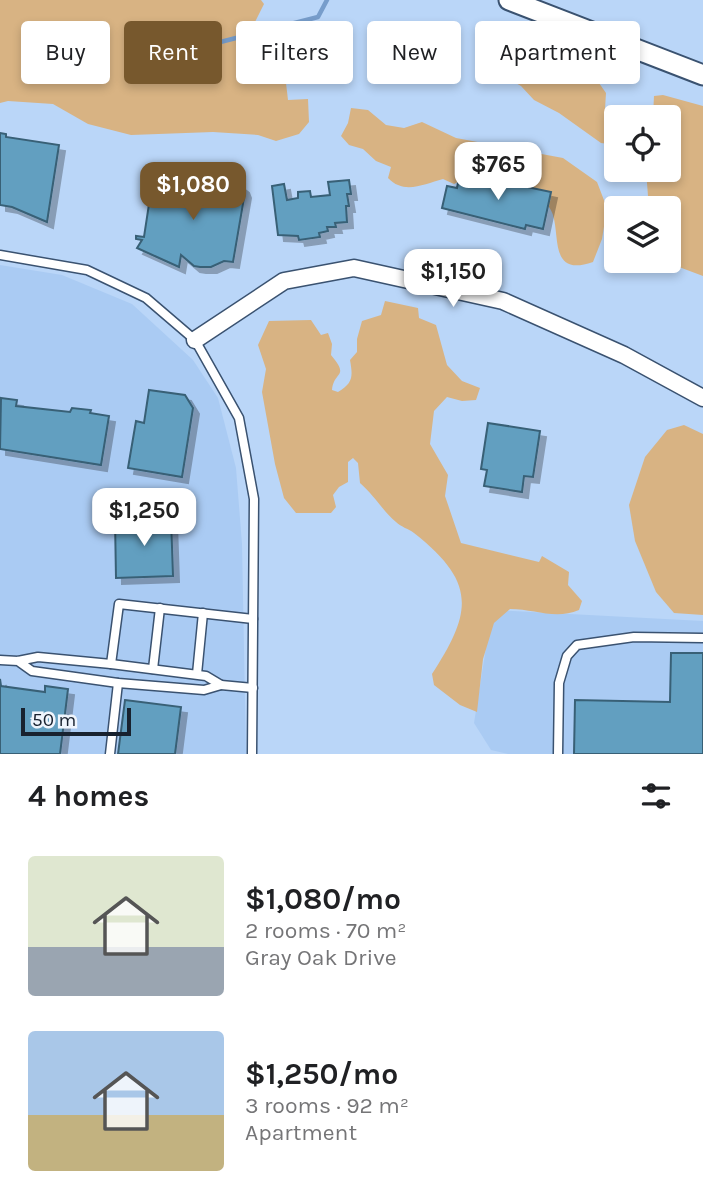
<!DOCTYPE html>
<html lang="en">
<head>
<meta charset="utf-8">
<style>
  :root { --surface:#fff; --page:#f2f2f2; --text:#202124; --muted:#757577; --accent:#77582d }
  body { margin:0; font-family:Karla,sans-serif; background:var(--page); color:var(--text); height:100vh; display:flex; flex-direction:column; font-size:26px; white-space:nowrap }
  * { box-sizing:border-box; margin:0 }
  p { font-size:23px; color:var(--muted) }
  .icon { flex:none; width:38px; height:38px; fill:none; stroke:currentColor; stroke-width:2; stroke-linecap:round; stroke-linejoin:round }
  .map { position:relative; height:754px; overflow:hidden }
  .side { display:flex; flex-direction:column; background:var(--surface); flex:1 }
  .side>* { flex:none }
  .hud { position:absolute; left:21px; top:21px; width:662px; height:63px; display:flex; gap:14px }
  .fabs { position:absolute; left:604px; top:105px; display:grid; gap:14px }
  .fabs a { display:grid; place-items:center; width:77px; height:77px; border-radius:7px; background:var(--surface); box-shadow:0 4px 10px #0003; font-size:35px }
  .scale { position:absolute; left:21px; bottom:18px; width:110px; box-sizing:border-box; padding-left:7px; border:4px solid #18222f; border-top:0; font-size:19px; line-height:24px; white-space:nowrap; color:#18222f; -webkit-text-stroke:5px #eff5fc; paint-order:stroke }
  .price { position:absolute; translate:-50% -60px; padding:0 16px; border-radius:14px; background:#fff; color:#222; font-size:23px; line-height:46px; filter:drop-shadow(0 2px 4px #0008) }
  .price::after { content:''; position:absolute; left:50%; top:42px; width:21px; height:16px; margin-left:-10px; background:inherit; clip-path:polygon(0 0,100% 0,50% 100%) }
  .price.active { background:var(--accent); color:#fff }
  ul { padding:0; list-style:none }
  li { display:flex; align-items:center; gap:21px; height:175px; padding:0 28px }
  li span { display:grid; place-items:center; flex:none; width:196px; height:140px; border-radius:7px; color:#555 }
  li>.icon { margin-inline-start:auto }
  span .icon { width:84px; height:84px; fill:#fffc; stroke-width:1 }
  li b { font-size:30px }
  h2 { display:flex; justify-content:space-between; align-items:center; height:84px; padding:0 28px; font-size:30px }
  .chip { padding:0 24px; border-radius:7px; background:var(--surface); box-shadow:0 4px 10px #0003; font-size:24px; line-height:63px }
  .chip.active { background:var(--accent); color:#fff }
  .map>svg:first-child { display:block }
  .built { fill:#aacbf3 }
  .green { fill:#d8b383 }
  .lines { fill:none; stroke-linecap:round; stroke-linejoin:round }
  .stream { stroke:#779dcb; stroke-width:4.5 }
  .building { fill:#629fc0; stroke:#396076; stroke-width:2; filter:url(#shadow) }
  .service-casing { stroke:#3a5270; stroke-width:11 }
  .minor-casing { stroke:#3a5270; stroke-width:19 }
  .tertiary-casing { stroke:#3a5270; stroke-width:23 }
  .service { stroke:#fff; stroke-width:8 }
  .minor { stroke:#fff; stroke-width:16 }
  .tertiary { stroke:#fff; stroke-width:19 }
</style>
</head>
<body>
<div class="map">
<svg width="703" height="754" viewBox="0 0 703 754">
  <defs>
    <filter id="shadow"><feDropShadow dx="6" dy="6" stdDeviation="0" flood-color="#0004"/></filter>
  </defs>
  <rect width="100%" height="100%" fill="#bad6f8"/>
  <g class="built">
    <polygon points="0,265 62,275 132,304 193,360 218,398 236,468 242,544 246,754 0,754"/>
    <polygon points="492,610 703,621 703,754 508,754 491,750 474,723"/>
  </g>
  <g class="green">
    <polygon points="0,0 261,0 264,4 250,32 263,45 267,65 286,83 288,100 308,99 309,122 299,134 276,141 258,135 213,132 131,135 88,124 53,104 8,101 0,103"/>
    <polygon points="497,24 511,30 554,65 599,83 606,93 605,109 616,122 616,145 601,143 559,113 534,100 521,86 505,77 490,74 482,46 485,27"/>
    <polygon points="663,95 703,106 703,276 679,267 669,252 668,208 660,208 648,196 646,170 668,170 668,117 653,117 654,96"/>
    <path d="M351,108L368,110L386,125L404,128L422,122L456,138L563,158L597,182L607,208L602,239L593,262C550,277 560,238 553,215C551,208 545,202 541,196L467,177L454,184L443,179C424,184 404,195 388,178L391,167L376,161L363,149L349,145L341,136L348,123Z"/>
    <path d="M385,301L418,308L419,318L436,325L447,365L462,381L480,388L476,400L462,401L447,397L434,411L430,444L448,475L445,496L461,543L539,562L542,556L569,572L568,585L582,601L579,610C555,620 535,609 510,609L494,623L483,659L477,712L460,705L434,685L432,674C473,611 476,582 414,533C409,529 401,527 396,522C382,510 374,495 360,483L358,463L353,458L348,462V482L339,487L333,495L336,507L331,513H296L284,498L275,464L262,392L266,369L258,345L269,321L311,320L321,335L328,333L332,344L331,355C350,378 334,370 332,390L338,392C353,383 353,377 350,360L357,352V339L362,321L381,315Z"/>
    <polygon points="684,425 703,434 703,615 674,613 656,592 635,541 629,505 645,457 667,430"/>
  </g>
  <g class="lines">
    <polyline class="stream" points="197,48 318,17 327,0"/>
  </g>
  <g class="building">
    <polygon points="0,133 6,134 6,137 59,145 47,222 12,207 0,205"/>
    <polygon points="460,173 551,192 543,229 526,225 525,229 442,208 447,186 457,188"/>
    <polygon points="153,178 223,188 231,178 243,187 245,192 233,262 224,261 211,267 200,267 194,266 181,255 179,267 137,248 142,240 136,239 136,236 144,237"/>
    <polygon points="349,180 351,194 347,194 349,206 346,206 347,222 335,223 336,227 327,227 328,231 319,233 320,237 299,240 298,236 278,235 272,186 284,184 287,200 298,198 298,192 310,191 311,197 330,195 328,182"/>
    <polygon points="149,390 185,395 193,408 182,477 128,468 136,421 144,423"/>
    <polygon points="1,398 17,400 16,406 70,412 72,408 91,410 90,413 109,416 101,465 0,449"/>
    <polygon points="488,423 540,431 533,477 524,476 522,492 484,486 487,470 481,469"/>
    <polygon points="171,518 173,576 116,578 115,520"/>
    <polygon points="671,653 703,653 703,754 574,754 575,700 670,702"/>
    <polygon points="0,679 1,686 45,692 45,686 68,689 60,754 0,754"/>
    <polygon points="125,700 181,707 175,754 118,754"/>
  </g>
  <g class="lines">
    <defs>
      <g id="service">
        <polyline points="0,255 87,270 146,298 195,340 239,418 254,499 252,754"/>
        <polyline points="0,660 18,661 38,657 111,664 206,676 221,685 204,690 118,683 32,671 18,661"/>
        <polyline points="111,664 119,604 253,619"/>
        <polyline points="153,669 160,608"/>
        <polyline points="197,674 203,613"/>
        <polyline points="221,685 253,688"/>
        <polyline points="110,754 118,683"/>
        <polyline points="558,754 559,683 567,656 577,645 634,637 703,638"/>
      </g>
      <polyline id="minor" points="195,340 284,281 354,268 503,301 624,355 703,398"/>
      <polyline id="tertiary" points="509,0 703,75"/>
    </defs>
    <use href="#service" class="service-casing"/>
    <use href="#minor" class="minor-casing"/>
    <use href="#tertiary" class="tertiary-casing"/>
    <use href="#service" class="service"/>
    <use href="#minor" class="minor"/>
    <use href="#tertiary" class="tertiary"/>
  </g>
</svg>
<div class="fabs">
<a><svg class="icon" aria-label="locate" viewBox="0 0 24 24"><circle cx="12" cy="12" r="6"/><path d="M12 2v4M12 18v4M2 12h4M18 12h4"/></svg></a>
<a><svg class="icon" aria-label="layers" viewBox="0 0 24 24"><path d="M12 4l9 5-9 5-9-5zM3 14l9 5 9-5"/></svg></a>
</div>
<div class="scale">50 m</div>
<b class="price" style="left:498px;top:202px">$765</b>
<b class="price active" style="left:193px;top:222px">$1,080</b>
<b class="price" style="left:453px;top:309px">$1,150</b>
<b class="price" style="left:144px;top:548px">$1,250</b>
<div class="hud">
<a class="chip">Buy</a>
<a class="chip active">Rent</a>
<a class="chip">Filters</a>
<a class="chip">New</a>
<a class="chip">Apartment</a>
</div>
</div>
<section class="side">
<h2>4 homes<svg class="icon" aria-label="filters" viewBox="0 0 24 24"><path d="M4 7h16M4 17h16"/><circle cx="9" cy="7" r="2"/><circle cx="15" cy="17" r="2"/></svg></h2>
<ul>
<li><span style="background:linear-gradient(#dfe7d0 65%,#9aa5b1 0)"><svg class="icon" aria-label="home" viewBox="0 0 24 24"><path d="M3 11l9-7 9 7M6 9v11h12V9"/></svg></span><div><b>$1,080/mo</b><p>2 rooms · 70 m²</p><p>Gray Oak Drive</p></div></li>
<li><span style="background:linear-gradient(#a9c7e8 60%,#c2b280 0)"><svg class="icon" aria-label="home" viewBox="0 0 24 24"><path d="M3 11l9-7 9 7M6 9v11h12V9"/></svg></span><div><b>$1,250/mo</b><p>3 rooms · 92 m²</p><p>Apartment</p></div></li>
</ul>
</section>
</body>
</html>
